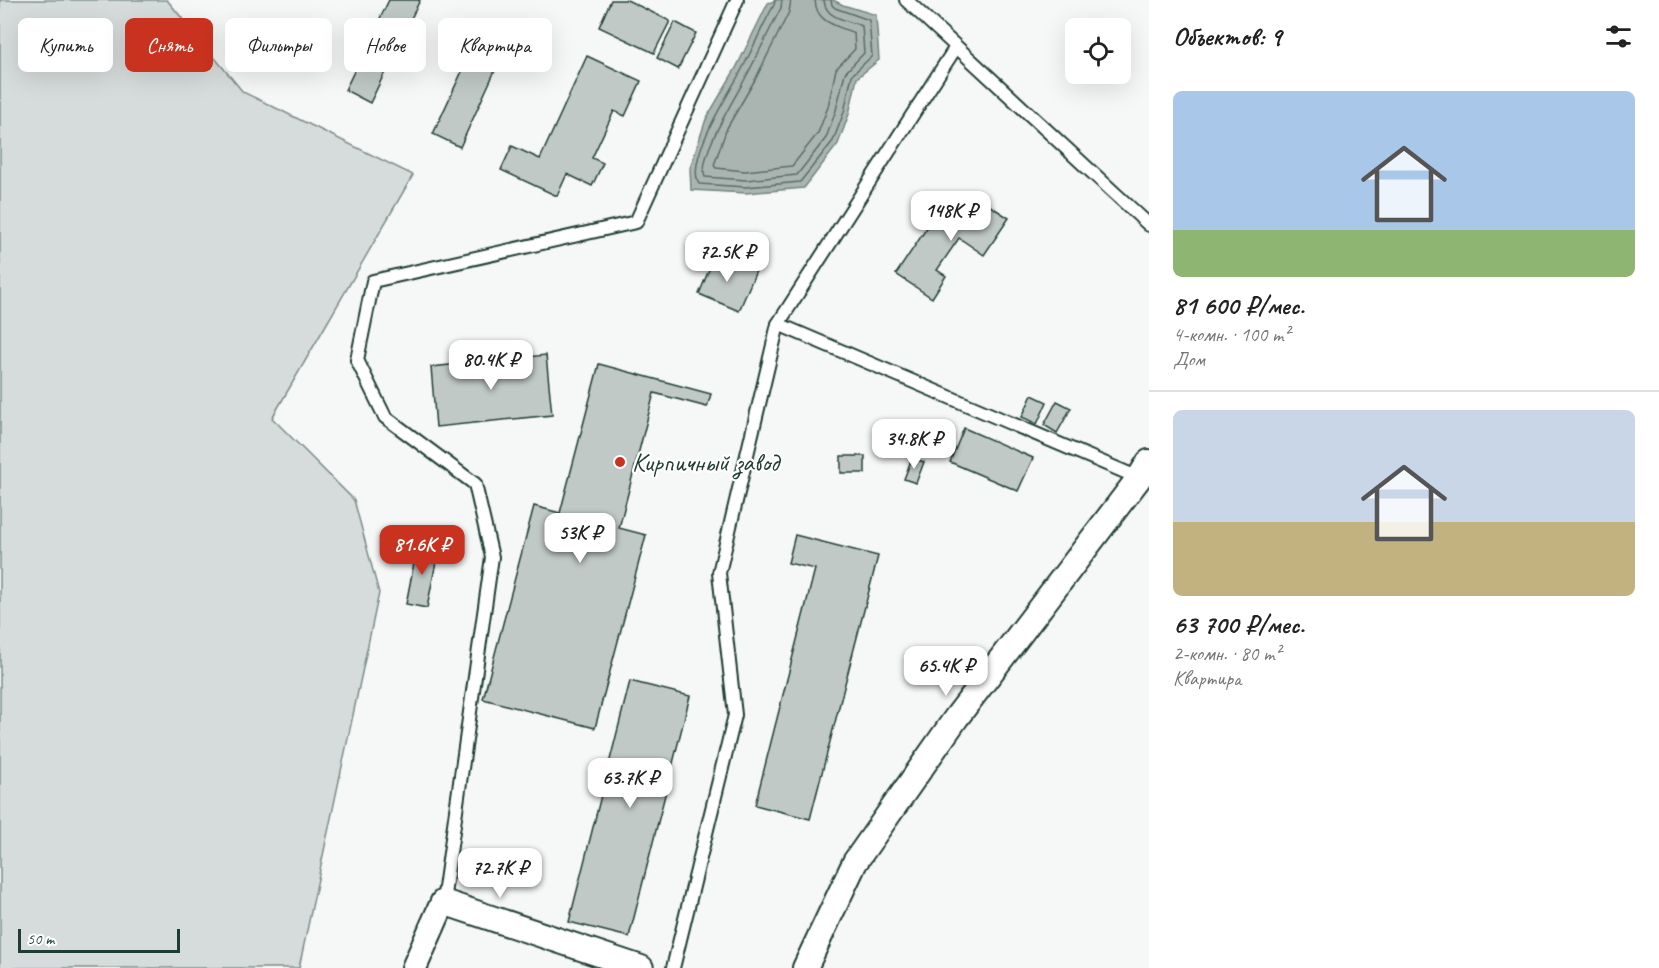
<!DOCTYPE html>
<html lang="ru">
<head>
<meta charset="utf-8">
<style>
  :root { --surface:#fff; --page:#f2f2f2; --text:#222; --muted:#767676; --line:#e0e0e0; --accent:#c8321e }
  body { margin:0; font-family:Caveat,sans-serif; background:var(--page); color:var(--text); height:100vh; display:flex; flex-direction:column; font-size:22px; white-space:nowrap }
  * { box-sizing:border-box; margin:0 }
  p { font-size:20px; color:var(--muted) }
  .icon { flex:none; width:33px; height:33px; fill:none; stroke:currentColor; stroke-width:2; stroke-linecap:round; stroke-linejoin:round }
  .map { position:relative; flex:1; overflow:hidden }
  .drawer { display:flex; flex-direction:column; background:var(--surface); width:510px }
  .drawer>* { flex:none }
  .hud { position:absolute; left:18px; top:18px; width:570px; height:54px; display:flex; gap:12px }
  .tools { position:absolute; left:1065px; top:18px; display:grid; gap:12px }
  .tools a { display:grid; place-items:center; width:66px; height:66px; border-radius:9px; background:var(--surface); box-shadow:0 6px 24px #0002; font-size:30px }
  .scale { position:absolute; left:18px; bottom:15px; width:162px; box-sizing:border-box; padding-left:6px; border:3px solid #1f3d34; border-top:0; font-size:16px; line-height:21px; white-space:nowrap; color:#1f3d34; -webkit-text-stroke:4px #fff; paint-order:stroke }
  .price { position:absolute; translate:-50% -51px; padding:0 14px; border-radius:12px; background:#fff; color:#222; font-size:20px; line-height:39px; filter:drop-shadow(0 2px 3px #0008) }
  .price::after { content:''; position:absolute; left:50%; top:36px; width:18px; height:14px; margin-left:-9px; background:inherit; clip-path:polygon(0 0,100% 0,50% 100%) }
  .price.on { background:var(--accent); color:#fff }
  ul { padding:0; list-style:none }
  li { display:grid; align-content:center; gap:12px; height:318px; padding:0 24px }
  li+li { border-top:2px solid var(--line) }
  li span { display:grid; place-items:center; height:186px; border-radius:9px; color:#555 }
  li>.icon { margin-inline-start:auto }
  span .icon { width:108px; height:108px; fill:#fffc; stroke-width:1 }
  li b { font-size:26px }
  h2 { display:flex; justify-content:space-between; align-items:center; height:72px; padding:0 24px; font-size:26px }
  .pill { padding:0 21px; border-radius:9px; background:var(--surface); box-shadow:0 6px 24px #0002; font-size:21px; line-height:54px }
  .pill.on { background:var(--accent); color:#fff }
  main { display:flex; flex:1; min-height:0 }
  .map>svg:first-child { display:block }
  .green { fill:#d6dcdb; stroke:#7a8c88; stroke-width:1.5 }
  .water { fill:#aab5b1; stroke:#72857f; stroke-width:1.5 }
  .lines { fill:none; stroke-linecap:round; stroke-linejoin:round }
  .shore { stroke:#576d66; stroke-width:1.5 }
  .building { fill:#c0c9c6; stroke:#1f3d34; stroke-width:1.5 }
  .lane-casing { stroke:#1f3d34; stroke-width:16 }
  .street-casing { stroke:#1f3d34; stroke-width:28 }
  .lane { stroke:#fff; stroke-width:12 }
  .street { stroke:#fff; stroke-width:24 }
  .poi-dot { fill:#c8321e; stroke:#fff; stroke-width:2 }
  .labels { text-anchor:middle; stroke-width:4.5; stroke-linejoin:round; paint-order:stroke }
  .poi-label { font-size:26px; fill:#1f3d34; stroke:#fff; text-anchor:start }
</style>
</head>
<body>
<main>
<div class="map">
<svg width="1149" height="968" viewBox="0 0 1149 968">
  <rect width="100%" height="100%" fill="#f6f7f7"/>
  <filter id="ink" filterUnits="userSpaceOnUse"><feTurbulence type="fractalNoise" baseFrequency=".0167" numOctaves="2"/><feDisplacementMap in="SourceGraphic" scale="12" xChannelSelector="R" yChannelSelector="G"/><feConvolveMatrix kernelMatrix="1 2 1 2 8 2 1 2 1" color-interpolation-filters="sRGB"/></filter>
  <g filter="url(#ink)">
    <polygon class="green" points="0,0 167,0 243,92 413,175 272,418 354,500 379,593 299,968 0,968"/>
    <polygon class="water" points="777,0 833,0 843,5 876,15 879,60 857,78 849,114 838,144 804,188 746,193 691,190 690,168 706,119 736,68 768,3"/>
    <g class="lines">
      <g class="shore">
        <path d="M775,0L774,5C762,26 753,49 741,71C729,94 685,159 699,184L746,187L800,182L833,141L844,112L852,75L872,56L869,20L835,8L832,5L831,0"/>
        <path d="M782,0L781,8C769,30 759,53 747,75C737,95 697,157 705,177L746,180L797,175L826,138L836,110L845,73L864,53L862,26C848,20 825,19 824,0"/>
        <path d="M791,0L789,12L756,78L727,128L714,165L716,168L745,171L792,166L818,133L828,107L836,69L855,49L854,33C836,25 816,23 815,0"/>
      </g>
    </g>
    <g class="building">
      <polygon points="389,0 420,0 370,103 345,90"/>
      <polygon points="611,0 627,0 670,21 654,53 599,27"/>
      <polygon points="675,22 696,33 678,69 657,58"/>
      <polygon points="483,26 510,38 460,147 433,134"/>
      <polygon points="587,56 641,81 625,116 614,111 592,158 603,163 592,186 567,174 557,196 501,170 512,146 540,159"/>
      <polygon points="967,191 1009,218 984,255 959,238 937,270 946,276 932,298 896,274 932,220 943,228"/>
      <polygon points="715,255 756,271 739,311 699,294"/>
      <polygon points="546,355 552,415 436,427 431,367"/>
      <polygon points="599,364 711,394 707,407 654,393 619,528 646,535 595,728 483,699 534,506 560,513"/>
      <polygon points="1032,395 1047,402 1037,424 1022,417"/>
      <polygon points="1057,401 1071,408 1057,433 1044,425"/>
      <polygon points="964,428 1033,458 1018,491 950,462"/>
      <rect x="841" y="456" width="24" height="17"/>
      <polygon points="912,458 924,462 916,483 904,479"/>
      <polygon points="795,535 878,556 810,819 755,805 815,569 788,563"/>
      <polygon points="418,543 439,547 427,608 406,604"/>
      <polygon points="630,681 690,696 629,937 569,922"/>
    </g>
    <g class="lines">
      <defs>
        <g id="lane">
          <polyline points="906,0 1149,225"/>
          <polyline points="778,324 1139,478"/>
          <polyline points="443,902 492,557 475,484 385,417 357,360 373,281 636,222 737,0"/>
          <polyline points="673,968 735,715 719,573 778,324 956,47"/>
        </g>
        <g id="street">
          <polyline points="414,968 443,902 641,968"/>
          <polyline points="805,968 855,862 956,718 1139,478 1149,462"/>
        </g>
      </defs>
      <use href="#lane" class="lane-casing"/>
      <use href="#street" class="street-casing"/>
      <use href="#lane" class="lane"/>
      <use href="#street" class="street"/>
    </g>
  </g>
  <circle class="poi-dot" cx="620" cy="462" r="6"/>
  <g class="labels">
    <g class="poi-label">
      <text x="632" y="471">Кирпичный завод</text>
    </g>
  </g>
</svg>
<div class="tools">
<a><svg class="icon" aria-label="locate" viewBox="0 0 24 24"><circle cx="12" cy="12" r="6"/><path d="M12 2v4M12 18v4M2 12h4M18 12h4"/></svg></a>
</div>
<div class="scale">50 m</div>
<b class="price" style="left:951px;top:242px">148K ₽</b>
<b class="price" style="left:727px;top:283px">72.5K ₽</b>
<b class="price" style="left:491px;top:391px">80.4K ₽</b>
<b class="price" style="left:914px;top:470px">34.8K ₽</b>
<b class="price" style="left:580px;top:564px">53K ₽</b>
<b class="price on" style="left:422px;top:576px">81.6K ₽</b>
<b class="price" style="left:946px;top:697px">65.4K ₽</b>
<b class="price" style="left:630px;top:809px">63.7K ₽</b>
<b class="price" style="left:500px;top:899px">72.7K ₽</b>
<div class="hud">
<a class="pill">Купить</a>
<a class="pill on">Снять</a>
<a class="pill">Фильтры</a>
<a class="pill">Новое</a>
<a class="pill">Квартира</a>
</div>
</div>
<section class="drawer">
<h2>Объектов: 9<svg class="icon" aria-label="filters" viewBox="0 0 24 24"><path d="M4 7h16M4 17h16"/><circle cx="9" cy="7" r="2"/><circle cx="15" cy="17" r="2"/></svg></h2>
<ul>
<li><span style="background:linear-gradient(#a9c7e8 75%,#8fb573 0)"><svg class="icon" aria-label="home" viewBox="0 0 24 24"><path d="M3 11l9-7 9 7M6 9v11h12V9"/></svg></span><div><b>81 600 ₽/мес.</b><p>4-комн. · 100 m²</p><p>Дом</p></div></li>
<li><span style="background:linear-gradient(#c9d6e8 60%,#c2b280 0)"><svg class="icon" aria-label="home" viewBox="0 0 24 24"><path d="M3 11l9-7 9 7M6 9v11h12V9"/></svg></span><div><b>63 700 ₽/мес.</b><p>2-комн. · 80 m²</p><p>Квартира</p></div></li>
</ul>
</section>
</main>
</body>
</html>
